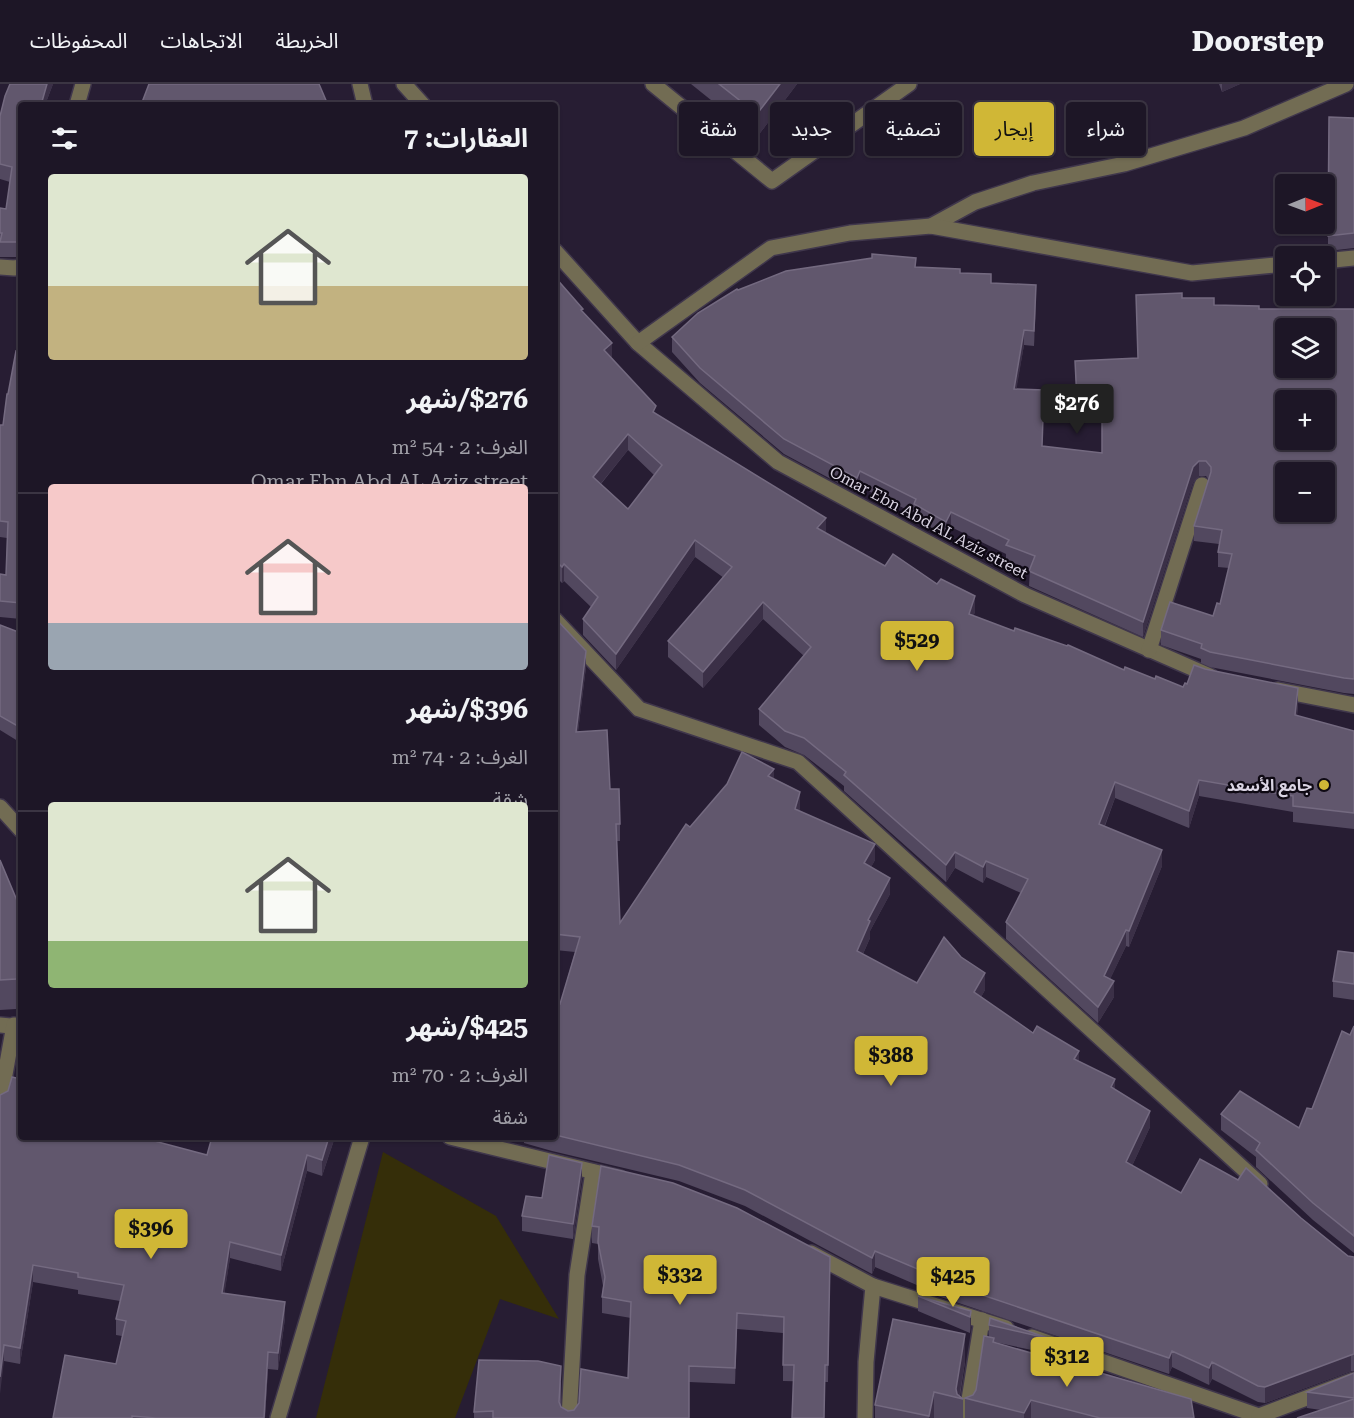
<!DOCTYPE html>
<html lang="ar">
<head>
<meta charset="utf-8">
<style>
  :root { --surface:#1d1626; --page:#2a2332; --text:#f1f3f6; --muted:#a09fa7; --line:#3b3543; --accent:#d0b736 }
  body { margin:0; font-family:"Roboto Serif","Noto Sans Arabic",serif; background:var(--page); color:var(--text); direction:rtl; height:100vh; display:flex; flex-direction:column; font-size:22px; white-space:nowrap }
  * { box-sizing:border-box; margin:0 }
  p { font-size:20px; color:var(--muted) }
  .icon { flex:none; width:33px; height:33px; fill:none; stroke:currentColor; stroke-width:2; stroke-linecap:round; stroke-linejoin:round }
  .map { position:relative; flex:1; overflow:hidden; direction:ltr }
  .sheet { position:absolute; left:18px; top:18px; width:540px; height:1038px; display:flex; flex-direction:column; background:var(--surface); border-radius:6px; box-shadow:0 2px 4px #0004,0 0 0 2px var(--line); direction:rtl }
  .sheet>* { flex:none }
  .guide { position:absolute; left:576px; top:18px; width:570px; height:54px; direction:rtl; display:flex; gap:12px }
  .needle { width:39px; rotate:89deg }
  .tools { position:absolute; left:1275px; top:90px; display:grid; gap:12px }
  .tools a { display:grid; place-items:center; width:60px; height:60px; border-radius:6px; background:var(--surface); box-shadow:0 2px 4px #0004,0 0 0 2px var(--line); font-size:30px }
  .price { position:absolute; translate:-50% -51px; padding:0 14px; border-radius:6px; background:var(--accent); color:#111; font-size:20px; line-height:39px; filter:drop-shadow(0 2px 3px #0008) }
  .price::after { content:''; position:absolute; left:50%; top:36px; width:18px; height:14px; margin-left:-9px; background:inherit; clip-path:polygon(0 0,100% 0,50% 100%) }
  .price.selected { background:#222; color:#fff }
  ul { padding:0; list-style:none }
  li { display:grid; align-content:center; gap:12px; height:318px; padding:0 30px }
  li+li { border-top:2px solid var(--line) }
  li span { display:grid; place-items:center; height:186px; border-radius:6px; color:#555 }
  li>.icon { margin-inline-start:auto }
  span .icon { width:108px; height:108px; fill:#fffc; stroke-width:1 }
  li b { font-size:26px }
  h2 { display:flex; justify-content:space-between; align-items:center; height:72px; padding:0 30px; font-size:26px }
  .pill { padding:0 21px; border-radius:6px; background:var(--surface); box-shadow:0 2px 4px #0004,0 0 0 2px var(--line); font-size:21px; line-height:54px }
  .pill.selected { background:var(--accent); color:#111 }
  header { display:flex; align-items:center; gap:36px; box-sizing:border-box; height:84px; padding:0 30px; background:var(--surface); border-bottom:2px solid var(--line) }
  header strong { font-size:28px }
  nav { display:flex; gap:33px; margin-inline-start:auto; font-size:21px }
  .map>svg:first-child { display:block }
  .green { fill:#352e09 }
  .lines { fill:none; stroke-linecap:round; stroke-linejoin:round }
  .minor-casing { stroke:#40374c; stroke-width:18 }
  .minor { stroke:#726c53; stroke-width:15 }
  .wall { fill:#52485f; fill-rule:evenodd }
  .shaded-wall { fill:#3b3047 }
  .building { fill:#61576d; stroke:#746a80; stroke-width:1.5; fill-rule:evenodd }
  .poi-dot { fill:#d0b736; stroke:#0e0913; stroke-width:2 }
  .labels { text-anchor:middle; stroke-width:4.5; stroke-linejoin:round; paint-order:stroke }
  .street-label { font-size:16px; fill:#dad4e3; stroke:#0e0913 }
  .poi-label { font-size:16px; font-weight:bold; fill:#dad4e3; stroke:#0e0913; text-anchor:end }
</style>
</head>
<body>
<header>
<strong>Doorstep</strong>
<nav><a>الخريطة</a><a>الاتجاهات</a><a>المحفوظات</a></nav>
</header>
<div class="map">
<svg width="1354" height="1334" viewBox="0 0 1354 1334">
  <rect width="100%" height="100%" fill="#271d33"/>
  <polygon class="green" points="383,1068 496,1132 559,1235 500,1215 455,1334 316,1334"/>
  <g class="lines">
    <defs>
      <g id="minor">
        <polyline points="360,0 365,21"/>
        <polyline points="404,0 423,21"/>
        <polyline points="653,0 772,97 909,0"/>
        <polyline points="77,21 83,0"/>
        <polyline points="931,142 975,118 1033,99 1124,80 1244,44 1346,0"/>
        <polyline points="555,167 638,259 778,378 1025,511 1210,592"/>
        <polyline points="1324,177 1354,174"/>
        <polyline points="0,183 14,184 21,183"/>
        <polyline points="638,259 771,164 850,149 931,142 1192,189 1286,180"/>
        <polyline points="555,536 639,625 798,678 1260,1100"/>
        <polyline points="1149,566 1202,401"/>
        <polyline points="1278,606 1354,621"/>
        <polyline points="0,723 21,746"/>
        <polyline points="0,941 21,943"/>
        <polyline points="0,1018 14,941"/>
        <polyline points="450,1053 620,1094"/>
        <polyline points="811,1169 873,1202 1006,1244"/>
        <polyline points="1032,1253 1259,1332 1260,1334"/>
        <polyline points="1259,1332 1354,1296"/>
        <polyline points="278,1334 362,1053"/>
        <polyline points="569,1334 577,1191 593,1088"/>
        <polyline points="865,1334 866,1278 873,1202"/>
        <polyline points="966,1334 982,1236"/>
      </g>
    </defs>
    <use href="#minor" class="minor-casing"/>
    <use href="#minor" class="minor"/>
  </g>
  <g class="wall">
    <polygon points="53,0 45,21 21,21 21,169 20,173 0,173 0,124 6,125 10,98 0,95 0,32"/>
    <polygon points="691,0 797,0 757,53"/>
    <polygon points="1219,0 1240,0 1222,8"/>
    <polygon points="1354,34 1354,164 1328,167 1328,152"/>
    <polygon points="916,183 960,189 991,199 1036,216 1034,262 1024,261 1016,305 1044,321 1042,362 1102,369 1102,330 1077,331 1075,277 1138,274 1136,211 1182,214 1214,221 1259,225 1354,225 1354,610 1344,609 1210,583 1201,579 1201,575 1161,561 1161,546 1213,532 1220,520 1229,484 1218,483 1218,468 1219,460 1194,457 1194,442 1209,396 1206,392 1199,392 1193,398 1143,553 1029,502 1030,485 1006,476 1006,470 951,443 946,453 914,435 914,429 860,403 857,409 784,370 700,299 672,268 672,253 738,206"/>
    <path d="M555,193L583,228L612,274L656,330L826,449L885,482L975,528L973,532L1124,586L1183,603L1187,600L1298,620L1297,632L1354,647V745L1293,738V728L1199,712L1189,744L1115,714L1105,742L1162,782L1129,863L1126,862L1110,895L1114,913L1098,939L1006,855V838L1021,809L986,793L983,799L955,784L946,798L844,707V702L804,671L785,663L759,641V625L804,572L763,535L703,604L668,573V557L724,494L695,473L616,586L583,551V535L591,523L564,497L562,499L555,492ZM628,366L654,391L628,425L601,400Z"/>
    <polygon points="21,268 21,535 0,533 0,490 6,491 7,454 0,453 0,341 3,341 8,310"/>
    <polygon points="555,534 586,583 578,647 610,705 620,740 620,757 617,757 620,839 690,743 774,695 800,724 799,727 875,776 871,783 890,810 870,847 870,854 863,870 917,899 985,906 981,913 1033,949 1079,977 1115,1005 1150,1043 1132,1082 1181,1109 1301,1134 1348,1172 1354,1173 1354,1287 1351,1287 1265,1319 1258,1318 1212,1295 1209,1301 1172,1283 1169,1290 926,1208 926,1205 875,1183 872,1190 745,1122 679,1097 552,1067 524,1059 524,1055 515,1053 555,1053 555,918 560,920 575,868 555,866"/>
    <polygon points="0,541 21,549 21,659 0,646"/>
    <polygon points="0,776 21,826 21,920 16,925 0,926"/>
    <polygon points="1354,869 1354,916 1333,913 1333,897"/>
    <polygon points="1354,942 1354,1169 1313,1136 1256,1083 1256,1073 1221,1046 1221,1030 1299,1044 1312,1025"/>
    <polygon points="0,1011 144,1053 144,1055 207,1071 212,1053 335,1053 322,1092 307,1087 281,1187 230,1174 224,1210 285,1234 278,1286 268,1285 265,1334 53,1334 116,1280 122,1252 116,1251 116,1235 120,1217 78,1210 78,1206 33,1198 20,1280 4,1277"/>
    <polygon points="582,1094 573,1155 522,1147 522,1132 542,1114"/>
    <polygon points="592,1142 830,1173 828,1298 783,1297 783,1249 737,1245 735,1300 689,1298 689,1334 474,1334 474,1328 561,1298 561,1323 568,1327 574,1326 628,1294 631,1234 602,1229 602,1213 603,1202 598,1175 598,1160 592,1159"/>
    <polygon points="918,1212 971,1227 970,1249 918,1227"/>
    <polygon points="989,1241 1051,1255 1051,1270 994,1258 994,1259 1194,1334 965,1334 965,1314 973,1311 976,1306 989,1253"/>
    <polygon points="965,1278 960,1312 963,1315 963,1334 875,1334 875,1321"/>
    <polygon points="1354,1289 1354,1334 1321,1326 1307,1324 1307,1308"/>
  </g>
  <g class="shaded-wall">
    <polygon points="47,0 53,0 45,21 41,21"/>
    <polygon points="780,0 797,0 757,53 757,30"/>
    <polygon points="1222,0 1240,0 1222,8"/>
    <polygon points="1036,201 1036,216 1034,262 1034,247"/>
    <polygon points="1024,246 1024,261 1014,320 1014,305"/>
    <polygon points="612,259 612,275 604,266"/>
    <polygon points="628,350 628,366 593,409 593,393"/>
    <polygon points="1199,377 1199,392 1193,398 1143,553 1143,538 1193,383"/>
    <polygon points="860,387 860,403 857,409 857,394"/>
    <polygon points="951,428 951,443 946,453 946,438"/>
    <polygon points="826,434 826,450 817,444"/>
    <polygon points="695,456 695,473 616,586 616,570"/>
    <polygon points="564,480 564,497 562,499 562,483"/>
    <polygon points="975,512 975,528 969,546 969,530"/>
    <polygon points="763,518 763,535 703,604 703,588"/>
    <polygon points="586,567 586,583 576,664 576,648"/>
    <polygon points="1298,604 1298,620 1295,648 1295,631"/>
    <polygon points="774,685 774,701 768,692"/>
    <polygon points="1199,696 1199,712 1189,744 1189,727"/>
    <polygon points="1115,698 1115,714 1099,756 1099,740"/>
    <polygon points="800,708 800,724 795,741 795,725"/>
    <polygon points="875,760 875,776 864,796 864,779"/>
    <polygon points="1162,766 1162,782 1129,863 1129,847"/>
    <polygon points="955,768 955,784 946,798 946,781"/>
    <polygon points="986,777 986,793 983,799 983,783"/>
    <polygon points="890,794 890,810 870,847 870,854 857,883 857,867 868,836"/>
    <polygon points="1126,846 1126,862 1104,908 1104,892"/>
    <polygon points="985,889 985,906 974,925 974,908"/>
    <polygon points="21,890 21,920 16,925 16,895"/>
    <polygon points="1114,897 1114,913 1098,939 1098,923"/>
    <polygon points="1079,967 1079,984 1074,975"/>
    <polygon points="1115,995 1115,1012 1111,1003"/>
    <polygon points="1150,1027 1150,1043 1126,1095 1126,1078"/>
    <polygon points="329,1053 335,1053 322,1092 322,1076"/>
    <polygon points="307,1071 307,1087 281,1187 281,1171"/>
    <polygon points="582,1079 582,1094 573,1155 573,1140"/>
    <polygon points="230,1158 230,1174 222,1226 222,1209"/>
    <polygon points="875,1167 875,1183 872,1190 872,1174"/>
    <polygon points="33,1181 33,1198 20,1280 20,1264"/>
    <polygon points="285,1218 285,1234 278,1286 278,1269"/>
    <polygon points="971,1227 971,1243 970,1249 970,1233"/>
    <polygon points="737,1229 737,1245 735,1300 735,1284"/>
    <polygon points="965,1250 965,1278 959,1314 956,1313 956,1305"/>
    <polygon points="4,1261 4,1277 0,1310 0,1293"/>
    <polygon points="1172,1267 1172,1283 1169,1290 1169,1274"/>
    <polygon points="268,1268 268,1285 265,1334 264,1334"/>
    <polygon points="1351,1271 1351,1287 1265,1319 1265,1303"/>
    <polygon points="1212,1278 1212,1295 1209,1301 1209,1284"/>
    <polygon points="934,1308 934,1334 929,1334 929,1332"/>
    <polygon points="1031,1316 1031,1334 1024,1334 1024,1329"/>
  </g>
  <g class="building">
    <polygon points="10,0 47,0 41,21 21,21 20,158 0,158 2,149 0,149 0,124 6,125 12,83 0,80 0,32 5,12"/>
    <polygon points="149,0 319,0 328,21 141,21"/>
    <polygon points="719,0 780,0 757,30"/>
    <polygon points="1329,33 1354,34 1354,149 1328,152"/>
    <path d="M872,170L916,174L915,183L960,185V189L991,190V199L1036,201L1034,247L1024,246L1014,305L1044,306L1042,362L1102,369V315L1077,316L1075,277L1138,274L1136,211L1182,209V214H1214V221L1259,222V225H1354V595L1344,594L1210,568L1201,564L1202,560L1161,546L1170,518L1213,532L1217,519L1220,520L1232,470L1218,468L1222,446L1194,442L1211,388V383L1206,377H1199L1193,383L1143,538L1029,487L1035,472L1006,461L1009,456L951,428L946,438L914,420L916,415L860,387L857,394L784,355L700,284L672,253L698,229L737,205L738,206L786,187L872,174ZM1286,244H1324V284H1286ZM1286,316H1324V356H1286ZM1286,388H1324V428H1286Z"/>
    <path d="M555,193L583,225L581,226L612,259L604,266L656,322L653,328L826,434L817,444L885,482L893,470L937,500L941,495L975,512L969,530L1014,547L1015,544L1067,562L1068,561L1124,586L1125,583L1155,595L1156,592L1183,603L1185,599L1187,600L1194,581L1205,585L1298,604L1295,631L1354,647V729L1293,722V712L1199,696L1189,727L1115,698L1099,740L1162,766L1129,847L1126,846L1104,892L1114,897L1098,923L1006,838L1028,795L986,777L983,783L955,768L946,781L844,691L846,688L804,654L785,647L759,625L811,563L763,518L703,588L668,557L732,483L695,456L616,570L583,535L598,513L564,480L562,483L555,476ZM628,350L662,381L628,425L593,393Z"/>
    <polygon points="16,267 21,268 21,519 0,517 0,490 6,491 8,438 0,437 0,341 3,341 7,310 8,310"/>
    <polygon points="555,534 586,567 576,648 607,646 610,705 619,705 620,740 616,740 620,839 686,740 690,743 727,700 742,668 774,685 768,692 800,708 795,725 875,760 864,779 890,794 868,836 870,837 857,867 917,899 944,853 961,873 985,889 974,908 1033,949 1037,942 1079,967 1074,975 1115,995 1111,1003 1150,1027 1126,1078 1181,1109 1200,1075 1238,1096 1246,1084 1301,1134 1348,1172 1354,1173 1354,1270 1351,1271 1265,1303 1258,1302 1212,1278 1209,1284 1172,1267 1169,1274 926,1192 927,1189 875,1167 872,1174 745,1106 679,1081 555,1051 555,918 560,920 580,853 555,850"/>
    <polygon points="0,541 21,549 21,644 0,632"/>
    <polygon points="0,776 21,826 21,890 16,895 0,896"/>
    <polygon points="1338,867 1354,869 1354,900 1333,897"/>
    <polygon points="1354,942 1354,1152 1313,1119 1256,1066 1260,1059 1221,1030 1240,1007 1299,1044 1307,1024 1312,1025 1342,947 1350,951"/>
    <polygon points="12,993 21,995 21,1053 143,1053 143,1054 207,1071 212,1053 329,1053 322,1076 307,1071 281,1171 230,1158 222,1209 285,1218 278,1269 268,1268 264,1334 156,1334 132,1332 132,1334 53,1334 65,1271 116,1280 126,1237 116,1235 124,1201 78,1193 78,1189 33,1181 20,1264 4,1261 0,1293 0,1011 8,1007"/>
    <polygon points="549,1071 582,1079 573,1140 522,1132 526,1112 542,1114"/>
    <polygon points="601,1082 673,1099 737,1124 830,1173 828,1281 825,1281 824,1334 792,1334 794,1281 783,1281 784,1233 737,1229 735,1284 689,1282 689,1334 493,1334 493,1327 474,1328 479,1276 538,1277 561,1282 559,1318 561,1323 568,1327 574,1326 579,1319 581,1285 628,1294 631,1218 602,1213 605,1193 598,1158 599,1143 592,1142"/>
    <polygon points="918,1212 971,1227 970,1233"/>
    <polygon points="990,1234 1051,1255 989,1241"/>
    <polygon points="893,1235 965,1250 956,1305 957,1310 963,1315 934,1308 929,1332 875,1321"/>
    <polygon points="984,1252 994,1254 993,1258 1191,1315 1194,1334 1100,1334 1031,1316 1024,1329 965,1314 973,1311 976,1306"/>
    <polygon points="1354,1289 1354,1314 1307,1308"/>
    <polygon points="1354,1315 1354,1334 1297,1334"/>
  </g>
  <circle class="poi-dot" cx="1324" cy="701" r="6"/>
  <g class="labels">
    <g class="street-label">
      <text transform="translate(929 438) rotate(28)" y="6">Omar Ebn Abd AL Aziz street</text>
    </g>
    <g class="poi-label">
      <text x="1312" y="707">جامع الأسعد</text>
    </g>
  </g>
</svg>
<div class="tools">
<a><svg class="needle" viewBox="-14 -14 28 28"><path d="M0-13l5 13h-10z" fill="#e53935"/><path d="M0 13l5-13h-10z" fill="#a09fa7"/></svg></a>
<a><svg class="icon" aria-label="locate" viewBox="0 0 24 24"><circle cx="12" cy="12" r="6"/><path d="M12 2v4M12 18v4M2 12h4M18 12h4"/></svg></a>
<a><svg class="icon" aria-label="layers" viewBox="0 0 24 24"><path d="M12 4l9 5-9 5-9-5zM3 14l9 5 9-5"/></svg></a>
<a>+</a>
<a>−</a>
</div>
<b class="price selected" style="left:1077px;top:351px">$276</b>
<b class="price" style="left:917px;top:588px">$529</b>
<b class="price" style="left:891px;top:1003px">$388</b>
<b class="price" style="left:151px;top:1176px">$396</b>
<b class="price" style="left:680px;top:1222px">$332</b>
<b class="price" style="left:953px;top:1224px">$425</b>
<b class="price" style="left:1067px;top:1304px">$312</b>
<div class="guide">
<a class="pill">شراء</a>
<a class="pill selected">إيجار</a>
<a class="pill">تصفية</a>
<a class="pill">جديد</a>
<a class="pill">شقة</a>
</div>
<section class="sheet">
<h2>العقارات: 7<svg class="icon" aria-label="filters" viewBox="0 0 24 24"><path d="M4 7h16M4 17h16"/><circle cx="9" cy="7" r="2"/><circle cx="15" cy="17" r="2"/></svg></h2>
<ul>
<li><span style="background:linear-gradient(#dfe7d0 60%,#c2b280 0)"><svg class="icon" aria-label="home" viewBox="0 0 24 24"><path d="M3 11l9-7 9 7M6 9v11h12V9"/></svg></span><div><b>$276/شهر</b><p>الغرف: 2 · 54 m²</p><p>Omar Ebn Abd AL Aziz street</p></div></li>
<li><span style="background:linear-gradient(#f6c9c9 75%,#9aa5b1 0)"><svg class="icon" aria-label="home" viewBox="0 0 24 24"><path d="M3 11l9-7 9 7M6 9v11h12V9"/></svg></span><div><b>$396/شهر</b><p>الغرف: 2 · 74 m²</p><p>شقة</p></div></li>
<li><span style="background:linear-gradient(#dfe7d0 75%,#8fb573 0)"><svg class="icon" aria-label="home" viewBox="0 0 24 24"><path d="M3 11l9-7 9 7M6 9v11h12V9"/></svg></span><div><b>$425/شهر</b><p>الغرف: 2 · 70 m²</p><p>شقة</p></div></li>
</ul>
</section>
</div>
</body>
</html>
